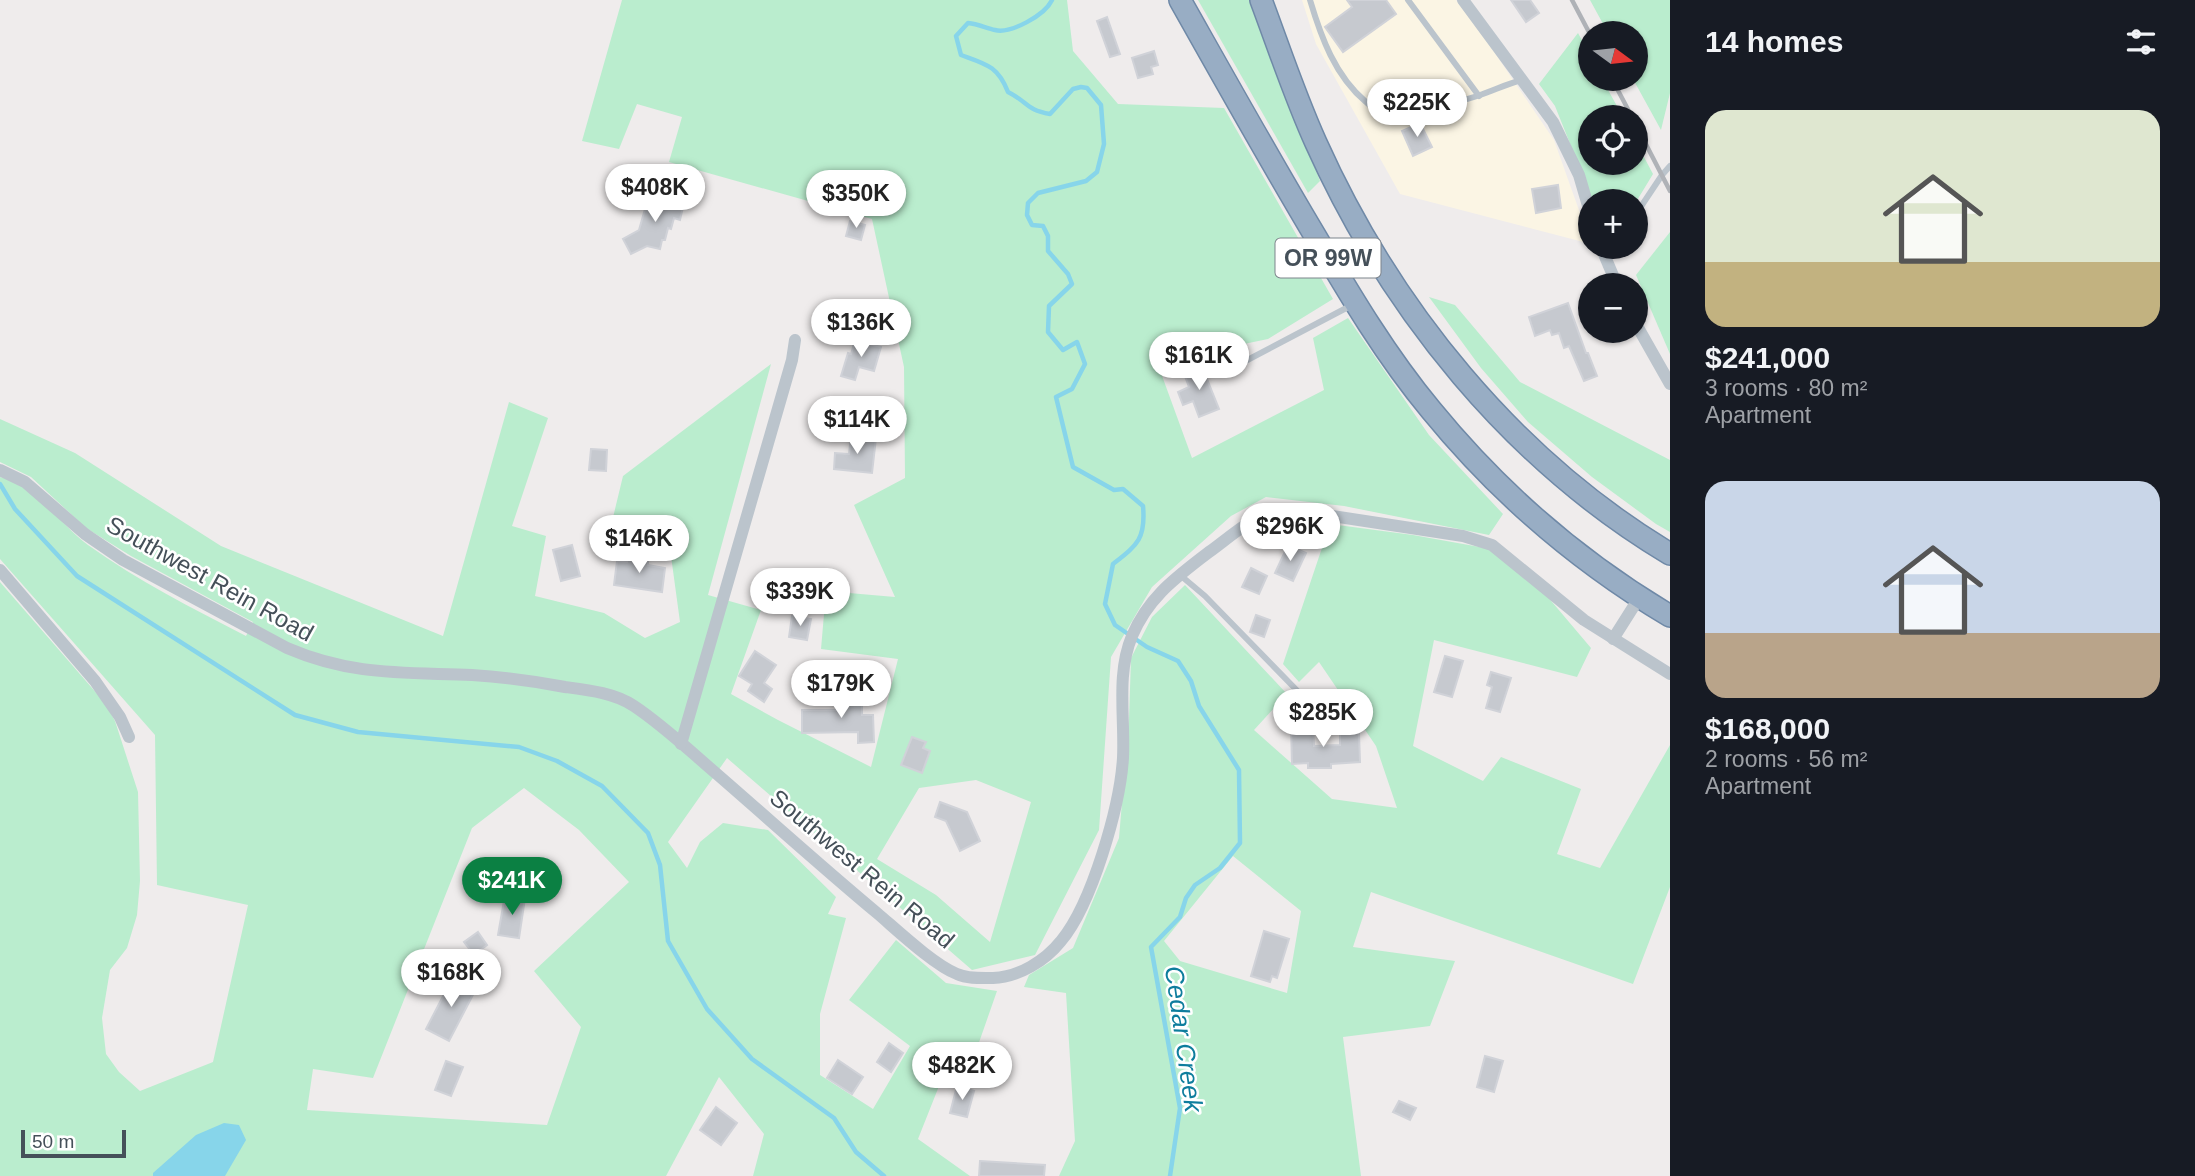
<!DOCTYPE html>
<html lang="en">
<head>
<meta charset="utf-8">
<style>
  :root { --surface:#171b24; --page:#20242c; --text:#f1f3f6; --muted:#9ea1a6; --accent:#0b8043 }
  body { margin:0; font-family:Arial,sans-serif; background:var(--page); color:var(--text); height:100vh; display:flex; flex-direction:column; font-size:26px; white-space:nowrap }
  * { box-sizing:border-box; margin:0 }
  p { font-size:23px; color:var(--muted) }
  .icon { flex:none; width:38px; height:38px; fill:none; stroke:currentColor; stroke-width:2; stroke-linecap:round; stroke-linejoin:round }
  .map { position:relative; flex:1; overflow:hidden }
  .details { display:flex; flex-direction:column; background:var(--surface); width:525px }
  .details>* { flex:none }
  .needle { width:46px; rotate:105deg }
  .fabs { position:absolute; left:1578px; top:21px; display:grid; gap:14px }
  .fabs a { display:grid; place-items:center; width:70px; height:70px; border-radius:50%; background:var(--surface); box-shadow:0 2px 5px #0004; font-size:35px }
  .scale { position:absolute; left:21px; bottom:18px; width:105px; box-sizing:border-box; padding-left:7px; border:4px solid #455059; border-top:0; font-size:19px; line-height:24px; white-space:nowrap; color:#455059; -webkit-text-stroke:5px #fff; paint-order:stroke }
  .price { position:absolute; translate:-50% -60px; padding:0 16px; border-radius:24px; background:#fff; color:#222; font-size:23px; line-height:46px; filter:drop-shadow(0 2px 4px #0008) }
  .price::after { content:''; position:absolute; left:50%; top:42px; width:21px; height:16px; margin-left:-10px; background:inherit; clip-path:polygon(0 0,100% 0,50% 100%) }
  .price.active { background:var(--accent); color:#fff }
  ul { padding:0; list-style:none }
  li { display:grid; align-content:center; gap:14px; height:371px; padding:0 35px }
  li span { display:grid; place-items:center; height:217px; border-radius:21px; color:#555 }
  li>.icon { margin-inline-start:auto }
  span .icon { width:126px; height:126px; fill:#fffc; stroke-width:1 }
  li b { font-size:30px }
  h2 { display:flex; justify-content:space-between; align-items:center; height:84px; padding:0 35px; font-size:30px }
  main { display:flex; flex:1; min-height:0 }
  .map>svg:first-child { display:block }
  .commercial { fill:#fbf5e4 }
  .green { fill:#baedce; fill-rule:evenodd }
  .water { fill:#87d5ea }
  .lines { fill:none; stroke-linecap:round; stroke-linejoin:round }
  .stream { stroke:#87d5ea; stroke-width:4.5 }
  .building { fill:#c6c9cf; stroke:#d0d2d8; stroke-width:2 }
  .trunk-casing { stroke:#6f89a7; stroke-width:24 }
  .service { stroke:#bbc4cc; stroke-width:6 }
  .minor { stroke:#bbc4cc; stroke-width:12 }
  .trunk { stroke:#98adc4; stroke-width:21 }
  .rail { stroke:#afb2b7; stroke-width:4.5 }
  .labels { text-anchor:middle; stroke-width:5; stroke-linejoin:round; paint-order:stroke }
  .shield { fill:#fff; stroke:#7d848b; stroke-width:2 }
  .shield-label { font-size:23px; font-weight:bold; fill:#455059 }
  .street-label { font-size:24px; fill:#455059; stroke:#fff }
  .water-label { font-size:26px; font-style:italic; fill:#0e7d9d; stroke:#fff }
</style>
</head>
<body>
<main>
<div class="map">
<svg width="1670" height="1176" viewBox="0 0 1670 1176">
  <rect width="100%" height="100%" fill="#efecec"/>
  <polygon class="commercial" points="1302,0 1456,0 1492,49 1554,140 1591,244 1400,194 1316,44"/>
  <g class="green">
    <path d="M622,0H1067L1073,51L1118,104L1224,108L1333,299L1268,339L1157,362L1192,458L1324,390L1313,338L1348,318L1429,435L1503,514L1489,535L1344,506L1266,497L1231,516L1152,587L1111,657L1099,830L1035,955L972,970L727,758L668,842L687,868L700,842L723,823L768,830L836,897L828,914L846,918L820,1014V1075L873,1109L910,1046L849,1000L896,940L946,983L997,991L969,1071H945L918,1139L970,1176H753L764,1134L719,1077L666,1176H0V582L105,703L115,721L138,792L140,881L137,915L127,948L110,970L102,1018L106,1054L119,1072L140,1091L213,1062L248,905L157,885L155,735L0,559V477C37,485 59,524 88,545C138,581 192,608 246,636L253,622L131,556L86,528L31,477L0,462V419L75,453L221,546L443,636L509,402L548,418L512,526L546,536L535,596L604,613L645,638L680,622L668,534H609L623,476L771,364L708,595L761,610L731,694L778,720L871,767L898,659L821,649L826,591L895,597L854,505L905,478L904,367L872,219L669,162L682,117L637,104L619,149L582,141ZM976,780L1031,802L990,942L936,895L877,859L919,788ZM524,788L579,830L629,882L534,971L581,1027L547,1125L307,1110L313,1069L373,1078L472,828Z"/>
    <polygon points="1198,0 1249,0 1320,181 1308,193"/>
    <polygon points="1590,0 1670,0 1670,93 1661,130 1633,79 1636,79 1636,33 1608,33"/>
    <polygon points="1578,33 1591,57 1591,79 1602,79 1623,117 1591,117 1591,163 1636,163 1636,142 1653,174 1636,202 1593,201 1555,106 1539,84"/>
    <polygon points="1670,232 1670,354 1636,275"/>
    <polygon points="1429,297 1455,305 1520,382 1670,460 1670,532 1656,524 1592,477 1528,422 1481,368"/>
    <path d="M1330,524L1413,535L1491,549L1547,596L1591,648L1577,677L1434,640L1413,746L1483,781L1501,757L1581,789L1557,854L1600,868L1670,745V887L1633,984L1371,892L1353,947L1455,961L1430,1026L1343,1037L1361,1176H1059L1075,1141L1066,993L1024,987L1029,975L1073,948L1119,838L1129,719L1131,658L1152,617L1185,585L1287,694L1254,730L1332,799L1397,808L1376,746L1319,662L1299,682L1283,664ZM1233,856L1301,911L1287,993L1180,961L1164,941Z"/>
  </g>
  <polygon class="water" points="224,1123 239,1125 246,1140 225,1176 153,1176 153,1173 196,1135"/>
  <g class="lines">
    <g class="stream">
      <path d="M1052,0C1045,15 1011,34 995,30C986,28 978,24 968,23L956,36L961,55C986,64 998,66 1008,92C1028,102 1026,110 1050,114L1073,89L1081,87L1087,88L1101,105L1104,144L1097,172L1086,181L1038,193L1028,203L1027,215L1032,225L1043,226L1048,236V251L1068,274L1072,284L1049,306L1048,332L1063,350L1077,342L1085,364L1072,389L1056,397L1073,467L1114,490L1123,489L1143,506C1146,539 1137,545 1113,564L1105,604L1115,625L1147,647L1178,661L1191,681L1199,706L1239,770L1240,843L1220,868L1195,885L1186,898L1180,917L1151,947L1180,1108L1170,1176"/>
      <polyline points="0,484 15,509 77,576 295,715 358,732 519,747 557,761 602,786 648,833 660,865 668,941 707,1009 752,1059 834,1118 856,1152 884,1176"/>
    </g>
  </g>
  <g class="building">
    <polygon points="1347,0 1386,0 1396,14 1343,52 1325,27 1352,7"/>
    <polygon points="1511,0 1530,0 1539,13 1526,22"/>
    <polygon points="1107,17 1120,54 1110,57 1097,21"/>
    <polygon points="1154,51 1158,65 1151,67 1153,74 1138,78 1132,58"/>
    <polygon points="1420,123 1432,147 1413,156 1402,131"/>
    <polygon points="1558,185 1561,208 1536,213 1532,189"/>
    <polygon points="653,195 684,203 680,220 674,218 671,229 668,228 665,240 662,240 660,249 647,246 631,254 623,239 639,230 645,209 647,210 648,204 651,205"/>
    <polygon points="850,221 865,225 861,240 846,236"/>
    <polygon points="1568,303 1586,353 1588,353 1597,376 1584,381 1569,346 1564,348 1559,333 1552,335 1550,330 1535,336 1529,317"/>
    <polygon points="855,340 881,347 874,371 859,367 855,380 841,376 848,353 851,354"/>
    <polygon points="1201,364 1219,409 1199,417 1193,401 1183,405 1178,392 1189,387 1183,371"/>
    <polygon points="851,435 876,438 872,473 834,469 835,453 849,454"/>
    <polygon points="591,449 607,450 606,471 589,470"/>
    <polygon points="572,545 580,576 561,581 553,550"/>
    <polygon points="1288,545 1306,553 1293,581 1275,573"/>
    <polygon points="627,558 648,560 648,565 665,568 662,592 614,585 617,561 627,562"/>
    <polygon points="1251,568 1267,576 1259,594 1242,587"/>
    <polygon points="1256,615 1270,620 1264,637 1250,632"/>
    <polygon points="792,616 811,619 807,640 789,637"/>
    <polygon points="755,651 776,665 764,683 772,689 764,702 748,691 752,684 739,676"/>
    <polygon points="1445,656 1463,661 1452,697 1434,692"/>
    <polygon points="1491,672 1511,678 1500,712 1486,708 1492,687 1487,685"/>
    <polygon points="862,694 862,715 873,715 874,742 858,743 858,732 802,733 802,710 843,710 843,695"/>
    <polygon points="1291,725 1313,725 1314,746 1340,745 1340,734 1359,733 1360,762 1331,764 1331,768 1308,768 1308,763 1292,764"/>
    <polygon points="912,737 926,742 923,748 930,751 922,773 901,765"/>
    <polygon points="940,802 967,812 980,841 960,851 946,821 935,817"/>
    <polygon points="505,895 525,898 519,938 498,935"/>
    <polygon points="1264,931 1289,939 1277,978 1272,976 1270,982 1251,976"/>
    <polygon points="478,932 487,945 474,955 464,942"/>
    <polygon points="453,977 476,989 449,1041 426,1029"/>
    <polygon points="889,1043 903,1053 891,1072 877,1062"/>
    <polygon points="1485,1056 1503,1061 1494,1092 1477,1087"/>
    <polygon points="838,1060 863,1077 852,1094 827,1078"/>
    <polygon points="446,1061 463,1067 451,1096 435,1090"/>
    <polygon points="957,1086 974,1091 967,1117 950,1113"/>
    <polygon points="1399,1101 1416,1108 1410,1120 1393,1112"/>
    <polygon points="716,1107 737,1123 721,1145 700,1130"/>
    <polygon points="980,1161 1045,1165 1044,1176 979,1176"/>
  </g>
  <g class="lines">
    <defs>
      <g id="trunk">
        <path d="M1180,0C1224,78 1268,157 1314,234C1350,295 1386,356 1431,410C1498,492 1579,562 1670,616"/>
        <path d="M1261,0C1279,48 1295,97 1316,143C1391,310 1513,460 1670,554"/>
      </g>
    </defs>
    <use href="#trunk" class="trunk-casing"/>
    <g class="service">
      <path d="M1310,0C1321,37 1335,76 1366,102C1371,106 1377,112 1383,114C1410,118 1451,104 1477,96C1493,91 1506,84 1522,80"/>
      <polyline points="1408,0 1479,96"/>
      <polyline points="1636,214 1662,175 1670,166"/>
      <polyline points="1236,366 1352,305"/>
      <polyline points="1180,575 1205,596 1317,711"/>
    </g>
    <g class="minor">
      <polyline points="1463,0 1553,122 1579,175 1591,216"/>
      <polyline points="1601,247 1617,285"/>
      <polyline points="1636,324 1670,384"/>
      <path d="M0,470L25,482L85,534L123,560L287,648C352,676 403,672 472,675C503,677 534,681 565,687C588,690 615,693 634,706C664,726 691,752 718,775C771,821 823,868 877,913C897,930 934,965 957,974C968,979 982,978 993,978C1019,977 1045,961 1061,941C1092,904 1120,806 1123,758C1125,718 1116,674 1132,636C1149,596 1177,577 1209,552C1226,540 1250,518 1270,513C1284,510 1300,512 1313,513L1463,536L1492,545L1584,620L1670,674"/>
      <polyline points="0,570 95,681 120,717 129,737"/>
      <polyline points="1613,639 1639,598"/>
      <polyline points="681,744 792,360 795,340"/>
    </g>
    <use href="#trunk" class="trunk"/>
    <g class="rail">
      <polyline points="1572,0 1591,36"/>
      <polyline points="1612,79 1632,117"/>
      <polyline points="1636,125 1670,191"/>
    </g>
  </g>
  <g class="labels">
    <rect class="shield" x="1275.5" y="238.5" width="105" height="39" rx="5"/>
    <g class="shield-label">
      <text x="1328" y="266">OR 99W</text>
    </g>
    <g class="street-label">
      <text transform="translate(210 579) rotate(29)" y="8">Southwest Rein Road</text>
      <text transform="translate(862 869) rotate(40)" y="8">Southwest Rein Road</text>
    </g>
    <g class="water-label">
      <text transform="translate(1184 1039) rotate(82)" y="9">Cedar Creek</text>
    </g>
  </g>
</svg>
<div class="fabs">
<a><svg class="needle" viewBox="-14 -14 28 28"><path d="M0-13l5 13h-10z" fill="#e53935"/><path d="M0 13l5-13h-10z" fill="#9ea1a6"/></svg></a>
<a><svg class="icon" aria-label="locate" viewBox="0 0 24 24"><circle cx="12" cy="12" r="6"/><path d="M12 2v4M12 18v4M2 12h4M18 12h4"/></svg></a>
<a>+</a>
<a>−</a>
</div>
<div class="scale">50 m</div>
<b class="price" style="left:1417px;top:139px">$225K</b>
<b class="price" style="left:655px;top:224px">$408K</b>
<b class="price" style="left:856px;top:230px">$350K</b>
<b class="price" style="left:861px;top:359px">$136K</b>
<b class="price" style="left:1199px;top:392px">$161K</b>
<b class="price" style="left:857px;top:456px">$114K</b>
<b class="price" style="left:1290px;top:563px">$296K</b>
<b class="price" style="left:639px;top:575px">$146K</b>
<b class="price" style="left:800px;top:628px">$339K</b>
<b class="price" style="left:841px;top:720px">$179K</b>
<b class="price" style="left:1323px;top:749px">$285K</b>
<b class="price active" style="left:512px;top:917px">$241K</b>
<b class="price" style="left:451px;top:1009px">$168K</b>
<b class="price" style="left:962px;top:1102px">$482K</b>
</div>
<section class="details">
<h2>14 homes<svg class="icon" aria-label="filters" viewBox="0 0 24 24"><path d="M4 7h16M4 17h16"/><circle cx="9" cy="7" r="2"/><circle cx="15" cy="17" r="2"/></svg></h2>
<ul>
<li><span style="background:linear-gradient(#dfe7d0 70%,#c2b280 0)"><svg class="icon" aria-label="home" viewBox="0 0 24 24"><path d="M3 11l9-7 9 7M6 9v11h12V9"/></svg></span><div><b>$241,000</b><p>3 rooms · 80 m²</p><p>Apartment</p></div></li>
<li><span style="background:linear-gradient(#c9d6e8 70%,#b9a48a 0)"><svg class="icon" aria-label="home" viewBox="0 0 24 24"><path d="M3 11l9-7 9 7M6 9v11h12V9"/></svg></span><div><b>$168,000</b><p>2 rooms · 56 m²</p><p>Apartment</p></div></li>
</ul>
</section>
</main>
</body>
</html>
